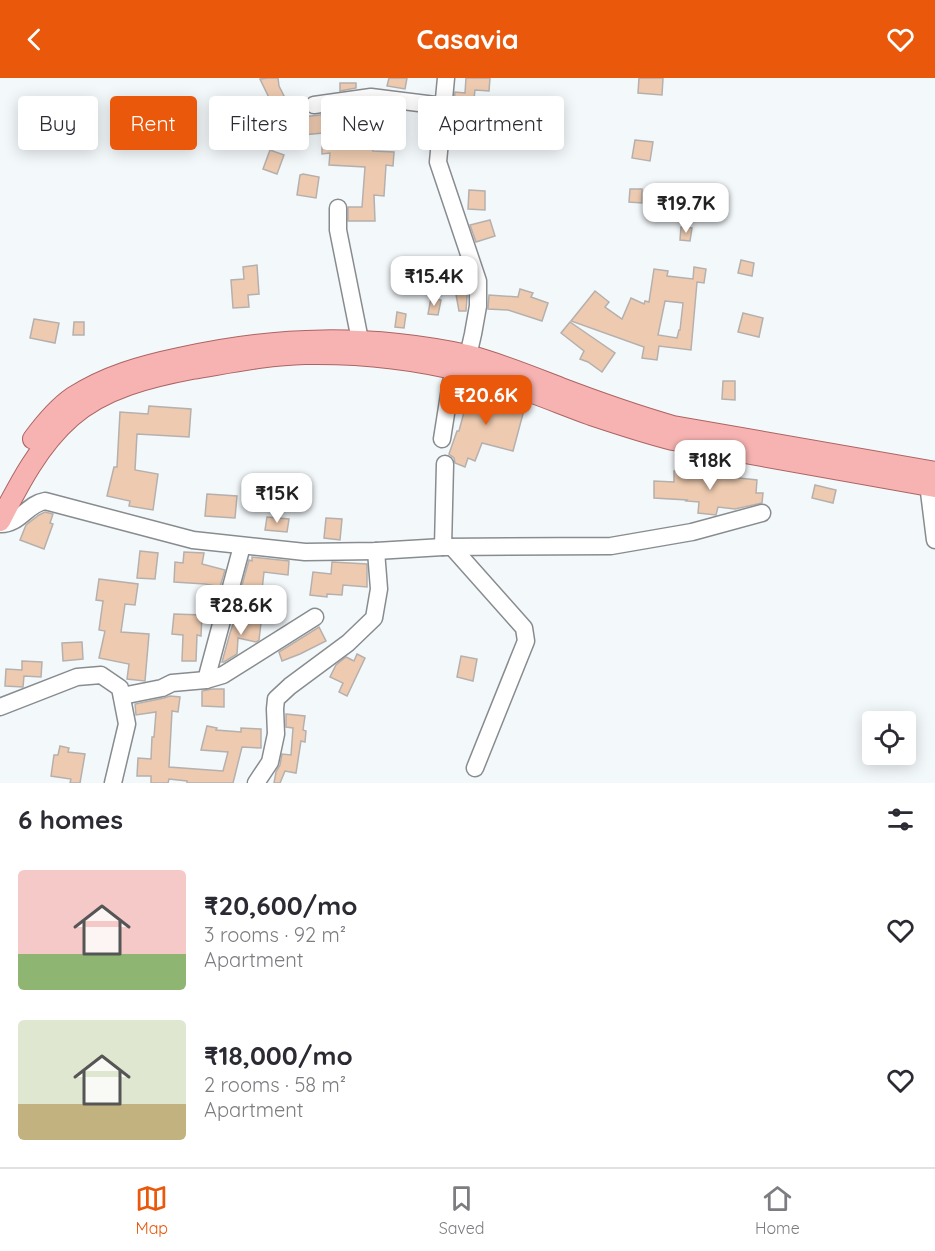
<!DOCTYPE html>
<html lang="en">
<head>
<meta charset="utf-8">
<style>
  :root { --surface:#fff; --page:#f7f7f7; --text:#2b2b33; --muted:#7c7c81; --line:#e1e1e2; --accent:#ea580c }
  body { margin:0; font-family:Quicksand,sans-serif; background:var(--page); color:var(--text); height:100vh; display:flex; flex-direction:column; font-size:22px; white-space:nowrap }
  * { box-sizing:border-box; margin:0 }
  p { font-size:20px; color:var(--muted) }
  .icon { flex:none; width:33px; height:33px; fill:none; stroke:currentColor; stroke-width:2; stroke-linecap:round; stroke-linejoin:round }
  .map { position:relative; height:705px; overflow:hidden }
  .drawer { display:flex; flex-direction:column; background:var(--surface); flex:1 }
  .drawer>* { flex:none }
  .hud { position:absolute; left:18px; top:18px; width:600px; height:54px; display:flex; gap:12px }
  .buttons { position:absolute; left:862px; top:633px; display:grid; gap:12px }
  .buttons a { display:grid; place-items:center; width:54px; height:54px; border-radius:6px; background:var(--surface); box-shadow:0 3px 15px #0003; font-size:30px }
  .price { position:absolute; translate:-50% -51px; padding:0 14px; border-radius:12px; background:#fff; color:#222; font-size:20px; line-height:39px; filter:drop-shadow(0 2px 3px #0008) }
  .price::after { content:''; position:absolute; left:50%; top:36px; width:18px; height:14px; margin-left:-9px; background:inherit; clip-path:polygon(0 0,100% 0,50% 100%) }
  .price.on { background:var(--accent); color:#fff }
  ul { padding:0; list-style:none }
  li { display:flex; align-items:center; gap:18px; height:150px; padding:0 18px }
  li span { display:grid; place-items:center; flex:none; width:168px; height:120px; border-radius:6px; color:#555 }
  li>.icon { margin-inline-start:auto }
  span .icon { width:72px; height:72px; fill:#fffc; stroke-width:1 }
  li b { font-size:26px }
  h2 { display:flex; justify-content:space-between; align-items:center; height:72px; padding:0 18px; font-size:26px }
  .chip { padding:0 21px; border-radius:6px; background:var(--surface); box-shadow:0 3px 15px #0003; font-size:21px; line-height:54px }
  .chip.on { background:var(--accent); color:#fff }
  header { display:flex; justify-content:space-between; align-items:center; height:78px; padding:0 18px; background:var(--accent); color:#fff; font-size:27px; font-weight:700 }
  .dock { display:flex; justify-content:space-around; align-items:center; height:84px; border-top:2px solid var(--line); background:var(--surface); font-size:16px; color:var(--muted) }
  .dock a { display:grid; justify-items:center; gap:3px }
  .dock .on { color:var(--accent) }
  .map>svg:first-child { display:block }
  .building { fill:#eecbb0; stroke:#b5b0ad; stroke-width:1.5; fill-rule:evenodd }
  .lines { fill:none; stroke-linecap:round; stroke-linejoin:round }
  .minor-casing { stroke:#888c8f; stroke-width:19 }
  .major-casing { stroke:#ac6463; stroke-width:22 }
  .minor { stroke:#fff; stroke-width:16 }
  .major { stroke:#f6b3b1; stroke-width:20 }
</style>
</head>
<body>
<header><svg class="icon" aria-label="back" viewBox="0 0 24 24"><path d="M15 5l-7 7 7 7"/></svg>Casavia<svg class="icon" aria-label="heart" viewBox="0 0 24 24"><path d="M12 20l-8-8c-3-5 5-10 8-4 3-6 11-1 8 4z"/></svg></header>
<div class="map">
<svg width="935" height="705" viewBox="0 0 935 705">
  <rect width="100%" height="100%" fill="#f3f8fb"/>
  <g class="building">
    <polygon points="268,0 278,0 279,8 287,24 274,30 260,1"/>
    <polygon points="389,0 407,0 405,11 387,8"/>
    <polygon points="466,0 490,0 489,13 475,12 472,38 453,36 455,14 465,15"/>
    <polygon points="639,0 663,0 662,17 638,15"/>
    <polygon points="340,5 356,5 356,10 340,13"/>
    <polygon points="238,29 256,31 255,38 236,47"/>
    <polygon points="380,31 392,32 391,42 366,40 368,60 373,60 373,73 394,74 393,88 386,87 384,118 374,117 375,143 348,143 348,129 362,129 365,89 329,87 330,75 322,76 322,65 359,67 360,45 323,49 323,55 303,57 301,39"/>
    <polygon points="635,62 653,64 650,83 632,80"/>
    <polygon points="270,72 284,77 277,96 263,91"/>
    <polygon points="303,96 319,99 316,120 297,117 300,97"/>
    <polygon points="630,111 642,111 642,125 629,124"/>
    <polygon points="469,112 485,113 485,132 468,131"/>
    <polygon points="701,118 718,119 716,143 699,142"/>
    <polygon points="490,142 495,158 476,164 470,147"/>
    <polygon points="681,149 692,150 690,163 680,162"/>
    <polygon points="460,182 468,205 466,233 459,233 450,184"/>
    <polygon points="741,182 754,185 752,198 738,195"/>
    <polygon points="257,187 259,216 248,217 249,229 233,230 231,202 244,201 243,189"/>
    <path d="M694,189L706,191L704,205L697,204L691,272L659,268L657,282L642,280L644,269L571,243L595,213L609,224L605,229L622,241L631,220L644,226L645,223L649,224L654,191L668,193L667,198L693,201ZM665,223L683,225L680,252H679L677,260L658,257Z"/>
    <polygon points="520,211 533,215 531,219 548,225 542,243 508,232 488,231 489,217 518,219"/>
    <polygon points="431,220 441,222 438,237 428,236"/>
    <polygon points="397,234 406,236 404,250 395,249"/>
    <polygon points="743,235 763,240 759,259 738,254"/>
    <polygon points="34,241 59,245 55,265 30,260"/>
    <polygon points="74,244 84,244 84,257 73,257"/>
    <polygon points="570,244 615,275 602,294 588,284 580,281 584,273 561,255"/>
    <polygon points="723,303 735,303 735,322 722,321"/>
    <polygon points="470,311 502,319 502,317 516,322 515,329 524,332 513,373 482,365 475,383 468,380 465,389 455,385 454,380 449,376 457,353 459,353"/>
    <polygon points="149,328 191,331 189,359 137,356 135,392 158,396 153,432 129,428 130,423 107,418 114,389 117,389 120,334 148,336"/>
    <polygon points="674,393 721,396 721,398 757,402 756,415 763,415 762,425 735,431 718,429 716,437 698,435 699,424 686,423 687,422 654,420 654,403 674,404"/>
    <polygon points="815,407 836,412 833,425 812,420"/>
    <polygon points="207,416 237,418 235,440 205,438"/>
    <polygon points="45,434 53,436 50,445 53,446 44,471 20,462 26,447 39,437"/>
    <polygon points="267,439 289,441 287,454 265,452"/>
    <polygon points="326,440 342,441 340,462 324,460"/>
    <polygon points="140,473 158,475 155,501 137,500"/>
    <polygon points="184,474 204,475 202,486 225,492 220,509 205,506 174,504 175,484 183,485"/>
    <polygon points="252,479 289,483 288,497 264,494 261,521 239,518 249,482 252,483"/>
    <polygon points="332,484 367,486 367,509 343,507 342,517 327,516 327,519 310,517 313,494 331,496"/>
    <polygon points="99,501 138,506 135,527 125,526 121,554 149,556 145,603 127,601 129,586 99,580 105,553 99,552 103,523 96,522"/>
    <polygon points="237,534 240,535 239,542 261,545 259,562 256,564 238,560 237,576 224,584 222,584 230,555"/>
    <polygon points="174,536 202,537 201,558 197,557 196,583 182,583 183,557 172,556"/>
    <polygon points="319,549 326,563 300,576 282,583 279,574"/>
    <polygon points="82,564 83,581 63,583 62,565"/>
    <polygon points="357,576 365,580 347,618 339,614 343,605 330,599 336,587 346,579 354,583"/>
    <polygon points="461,578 477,581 473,603 457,599"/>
    <polygon points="22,583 42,584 41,599 24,598 23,609 5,608 6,591 22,592"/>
    <polygon points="212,611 224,611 224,629 202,628 202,613"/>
    <polygon points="170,618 180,619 178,634 172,633 169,689 223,693 228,674 201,672 207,648 217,650 216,652 241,654 241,650 261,651 261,670 242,669 233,705 187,705 187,703 169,701 168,705 151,705 151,698 137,698 138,680 151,681 152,659 154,659 156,634 136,637 135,626 164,620"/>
    <polygon points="286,636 305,638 303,652 306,653 305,664 301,663 296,695 285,693 280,705 274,705 276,694 280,687 282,676 291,677 293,650 286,649"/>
    <polygon points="60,668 69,670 68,674 85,676 80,705 70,705 71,701 51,698 54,677 58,677"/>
  </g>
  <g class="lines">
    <defs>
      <g id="minor">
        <polyline points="314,27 371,19 443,28"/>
        <polyline points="338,130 338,152 360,262"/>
        <polyline points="442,361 451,304 458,292 468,278 473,256 478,228 478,203 438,84 446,0"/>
        <polyline points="927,398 935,462"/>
        <path d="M0,446C19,447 27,426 45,423L193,462L305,474L376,473L443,469L611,468L692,454L762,435"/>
        <polyline points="443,469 445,386"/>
        <polyline points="452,469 524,550 526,563 475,690"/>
        <polyline points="206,602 242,468"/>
        <polyline points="122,618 162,610 172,605 206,602 223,597 315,539"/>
        <polyline points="0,629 77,599 101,597 120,610 127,646 113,705"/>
        <polyline points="256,705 270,684 276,656 275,631 276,621 290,608 348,565 374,540 379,511 376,473"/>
      </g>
      <g id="major">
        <path d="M33,361C44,346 57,330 73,319C106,298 141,288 179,280C277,258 368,256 467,277C499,285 530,298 561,310C598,324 635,337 673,348L935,394"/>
        <path d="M0,443C19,406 39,367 71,339C104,310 150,299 192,291C229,285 267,277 305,276C359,275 414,281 466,294C509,304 550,322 591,337C618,346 645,355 673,362L935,409"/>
      </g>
    </defs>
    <use href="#minor" class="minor-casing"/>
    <use href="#major" class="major-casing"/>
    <use href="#minor" class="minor"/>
    <use href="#major" class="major"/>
  </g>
</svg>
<div class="buttons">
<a><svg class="icon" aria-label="locate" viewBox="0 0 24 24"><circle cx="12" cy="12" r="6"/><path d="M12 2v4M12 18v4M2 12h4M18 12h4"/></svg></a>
</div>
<b class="price" style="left:686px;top:156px">₹19.7K</b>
<b class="price" style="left:434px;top:229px">₹15.4K</b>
<b class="price on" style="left:486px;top:348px">₹20.6K</b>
<b class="price" style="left:710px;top:413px">₹18K</b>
<b class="price" style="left:277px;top:446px">₹15K</b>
<b class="price" style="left:241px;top:558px">₹28.6K</b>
<div class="hud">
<a class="chip">Buy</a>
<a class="chip on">Rent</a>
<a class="chip">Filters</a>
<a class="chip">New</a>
<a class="chip">Apartment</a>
</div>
</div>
<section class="drawer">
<h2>6 homes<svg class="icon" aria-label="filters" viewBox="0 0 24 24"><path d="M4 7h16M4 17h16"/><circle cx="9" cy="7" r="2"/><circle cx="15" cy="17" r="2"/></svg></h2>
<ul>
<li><span style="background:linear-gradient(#f6c9c9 70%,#8fb573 0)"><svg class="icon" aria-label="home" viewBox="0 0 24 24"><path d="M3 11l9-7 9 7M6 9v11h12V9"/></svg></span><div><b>₹20,600/mo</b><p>3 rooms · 92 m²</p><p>Apartment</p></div><svg class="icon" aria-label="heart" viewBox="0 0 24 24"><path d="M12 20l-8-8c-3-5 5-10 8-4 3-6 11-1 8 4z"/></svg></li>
<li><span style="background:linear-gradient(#dfe7d0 70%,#c2b280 0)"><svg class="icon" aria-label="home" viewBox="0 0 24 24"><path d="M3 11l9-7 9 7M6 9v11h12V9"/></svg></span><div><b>₹18,000/mo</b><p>2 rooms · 58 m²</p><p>Apartment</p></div><svg class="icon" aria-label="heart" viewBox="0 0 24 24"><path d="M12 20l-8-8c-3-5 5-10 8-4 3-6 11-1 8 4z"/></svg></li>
</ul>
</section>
<nav class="dock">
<a class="on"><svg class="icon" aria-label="map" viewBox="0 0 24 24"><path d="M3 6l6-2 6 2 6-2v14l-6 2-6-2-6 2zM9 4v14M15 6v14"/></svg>Map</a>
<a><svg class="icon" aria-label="saved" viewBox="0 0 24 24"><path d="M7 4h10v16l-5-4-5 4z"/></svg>Saved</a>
<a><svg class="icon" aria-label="home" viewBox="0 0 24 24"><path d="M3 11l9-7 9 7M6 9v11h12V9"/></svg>Home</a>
</nav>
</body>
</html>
